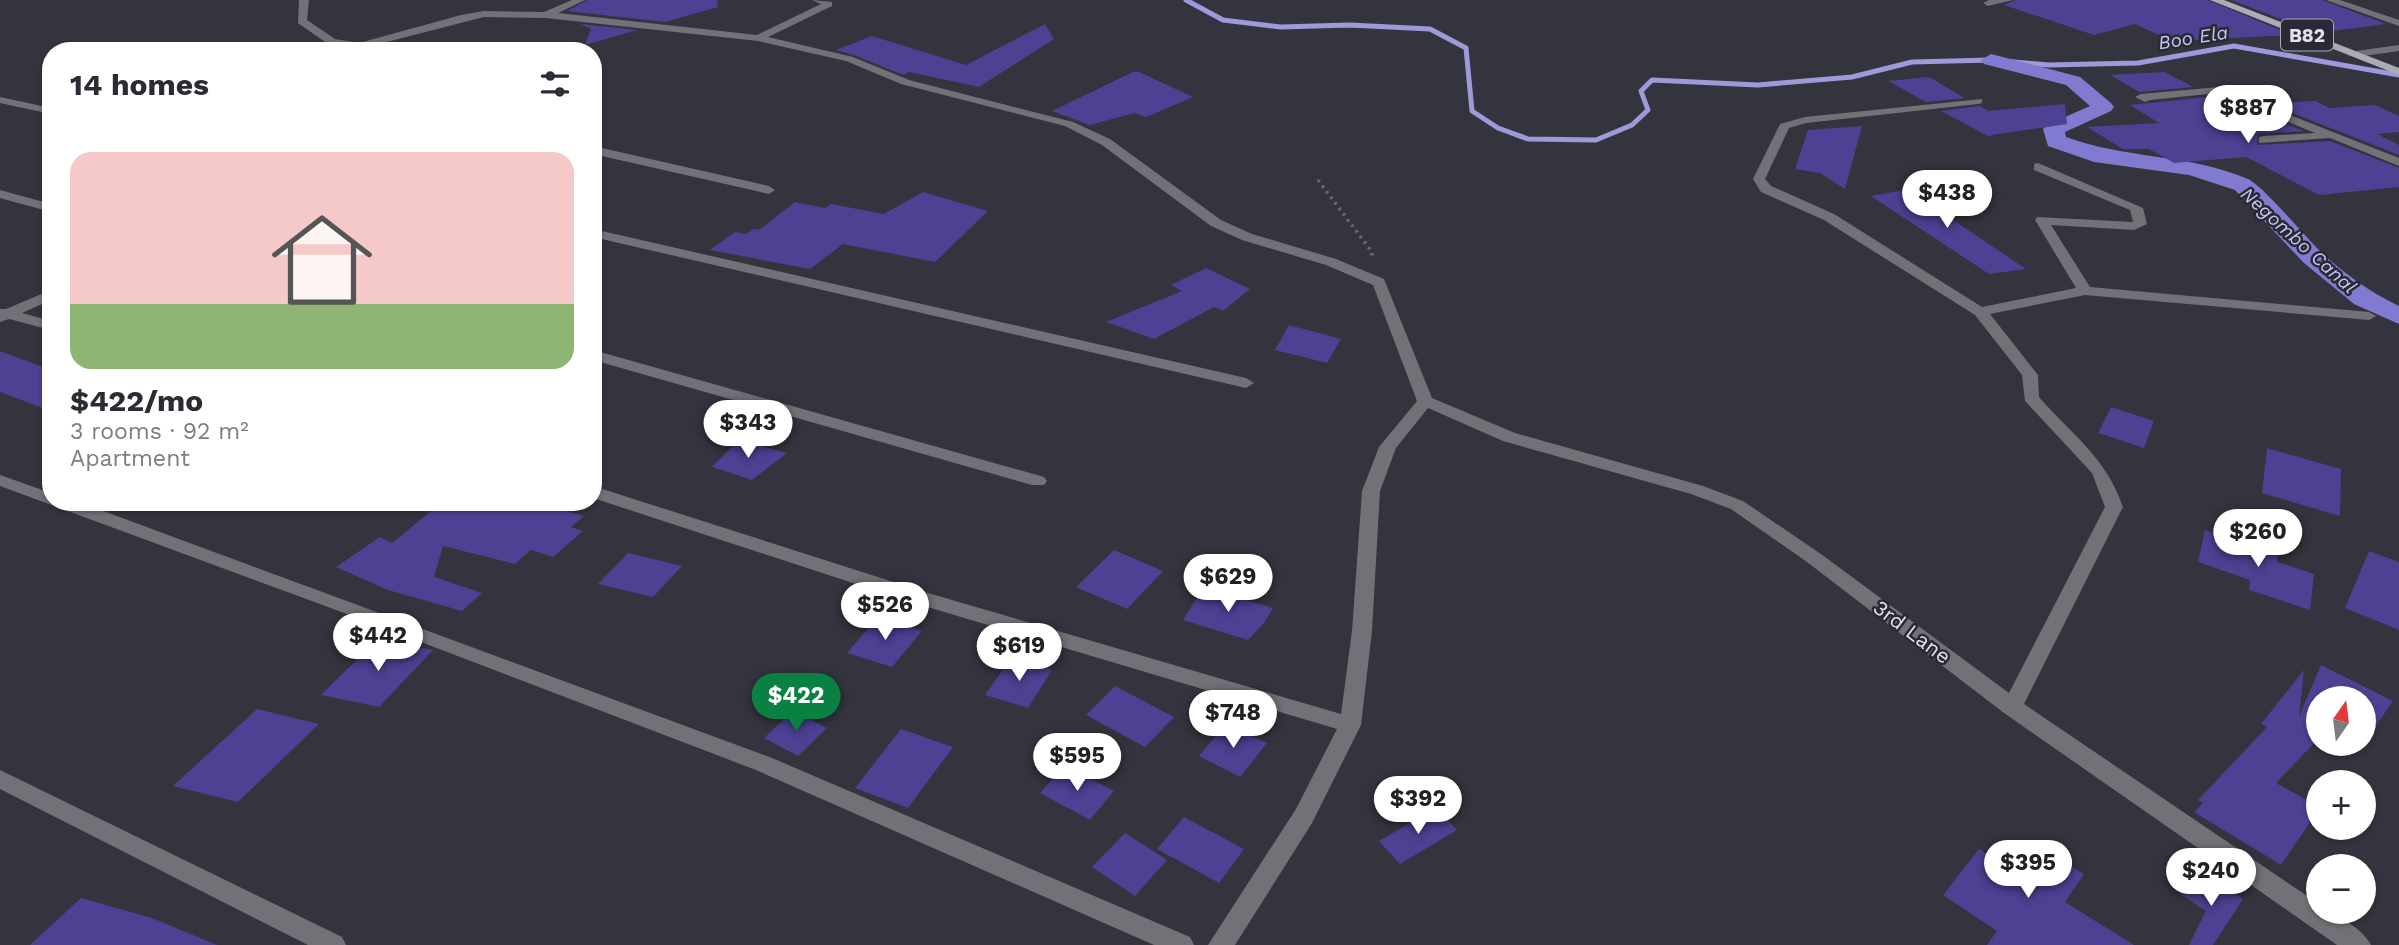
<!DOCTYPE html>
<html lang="en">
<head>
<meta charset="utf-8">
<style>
  :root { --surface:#fff; --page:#f2f2f3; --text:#2b2b33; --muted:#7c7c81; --line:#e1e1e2; --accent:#0b8043 }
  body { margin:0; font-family:"Work Sans",sans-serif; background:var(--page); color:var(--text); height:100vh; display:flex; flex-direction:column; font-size:26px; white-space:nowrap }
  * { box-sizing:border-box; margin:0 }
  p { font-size:23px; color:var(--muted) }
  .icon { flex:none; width:38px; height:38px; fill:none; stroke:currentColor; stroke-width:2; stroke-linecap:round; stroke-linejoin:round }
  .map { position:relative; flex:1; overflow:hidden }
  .panel { position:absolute; left:42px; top:42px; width:560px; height:469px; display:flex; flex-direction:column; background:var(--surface); border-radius:28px; box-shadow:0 2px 5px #0004 }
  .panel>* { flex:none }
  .needle { width:46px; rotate:14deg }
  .fabs { position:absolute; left:2306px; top:686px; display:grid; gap:14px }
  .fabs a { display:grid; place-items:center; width:70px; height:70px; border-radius:50%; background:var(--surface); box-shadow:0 2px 5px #0004; font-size:35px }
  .price { position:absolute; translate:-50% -60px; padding:0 16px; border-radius:24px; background:#fff; color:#222; font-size:23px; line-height:46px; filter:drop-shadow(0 2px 4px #0008) }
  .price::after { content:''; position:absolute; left:50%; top:42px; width:21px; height:16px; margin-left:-10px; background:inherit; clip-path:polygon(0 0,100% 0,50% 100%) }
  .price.selected { background:var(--accent); color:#fff }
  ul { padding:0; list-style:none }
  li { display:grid; align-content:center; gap:14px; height:371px; padding:0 28px }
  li+li { border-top:2px solid var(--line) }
  li span { display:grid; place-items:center; height:217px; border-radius:21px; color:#555 }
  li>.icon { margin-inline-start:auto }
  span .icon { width:126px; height:126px; fill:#fffc; stroke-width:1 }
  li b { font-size:30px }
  h2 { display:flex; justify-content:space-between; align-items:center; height:84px; padding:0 28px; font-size:30px }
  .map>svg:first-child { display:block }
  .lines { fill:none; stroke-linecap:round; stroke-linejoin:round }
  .stream { stroke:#9e99d8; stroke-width:5 }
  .canal { fill:#817ad1; fill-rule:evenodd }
  .building { fill:#4c4192 }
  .path { stroke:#6a6a73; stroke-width:3.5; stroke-dasharray:2.5 4.5; stroke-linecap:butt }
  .minor { fill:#717177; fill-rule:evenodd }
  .major { fill:#acacb8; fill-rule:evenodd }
  .labels { text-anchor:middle; stroke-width:5; stroke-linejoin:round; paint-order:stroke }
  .shield { fill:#2a2a35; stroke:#ababb3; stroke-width:2 }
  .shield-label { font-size:19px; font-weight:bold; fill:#e2e2e9 }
  .far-water-label { font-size:19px; font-style:italic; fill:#c8c7f4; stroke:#2a2a35 }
  .street-label { font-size:21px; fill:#e2e2e9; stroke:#2a2a35 }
</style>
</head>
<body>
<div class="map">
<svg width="2399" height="945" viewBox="0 0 2399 945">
  <rect width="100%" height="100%" fill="#34343f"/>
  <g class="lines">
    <polyline class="stream" points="1186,0 1223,20 1281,27 1350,25 1430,29 1466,48 1472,111 1498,128 1528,139 1596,140 1632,125 1648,110 1641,91 1652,80 1758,85 1852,77 1912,62 1991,60 2049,65 2138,63 2234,46 2399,75"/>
    <path class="canal" d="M1991,54L2080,77L2111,103L2114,107L2111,111L2065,132L2066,137C2125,159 2190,154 2248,179C2263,186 2305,236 2320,251C2343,273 2370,292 2399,306V324L2354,304L2304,263L2235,190L2189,175L2094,162L2048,146L2043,129L2047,125L2090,106L2066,85L1984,64L1981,60Z"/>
  </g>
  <g class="building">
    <polygon points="587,0 717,0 718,7 665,22 567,11"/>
    <polygon points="2016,0 2208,0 2292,35 2171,41 2135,24 2094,35 2004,5"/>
    <polygon points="2231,0 2322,0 2386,24 2317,33"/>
    <polygon points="581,24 637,30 585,45 591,29"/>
    <polygon points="1045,24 1054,39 979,87 909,72 903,75 854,55 836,50 872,36 966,65"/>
    <polygon points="1133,72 1139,72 1193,97 1146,117 1134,113 1090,125 1052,111"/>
    <polygon points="2165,72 2193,87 2139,92 2110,75"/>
    <polygon points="1929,77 1965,98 1926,102 1888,81"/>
    <polygon points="2218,96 2303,131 2258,134 2257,145 2330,141 2399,168 2399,187 2319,195 2246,157 2174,163 2149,149 2123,149 2087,127 2159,123 2130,105"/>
    <polygon points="2316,101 2329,108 2375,105 2399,116 2399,132 2377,134 2399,145 2399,155 2267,103"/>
    <polygon points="2065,104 2067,124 1992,135 1990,137 1941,111 1980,106 1988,111"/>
    <polygon points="1862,126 1845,189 1820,173 1795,169 1808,130"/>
    <polygon points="1914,188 1951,210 1941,212 2026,269 1989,274 1871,196"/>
    <polygon points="923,192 988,211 935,262 843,244 810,269 710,250 735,232 746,234 753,229 759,230 795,202 825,208 831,204 884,214"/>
    <polygon points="1206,268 1250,289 1223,311 1214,307 1154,339 1106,322 1182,291 1171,285"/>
    <polygon points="1289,325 1341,339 1327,363 1275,350"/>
    <polygon points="0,351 51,370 51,411 0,392"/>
    <polygon points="2111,407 2154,421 2144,448 2098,433"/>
    <polygon points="739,440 787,453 752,480 712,467"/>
    <polygon points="2267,448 2341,469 2340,516 2262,493"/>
    <polygon points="442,502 534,502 584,516 571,527 583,531 553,557 531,550 515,564 443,546 434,577 482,593 462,611 388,590 336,567 380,537 392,543"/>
    <polygon points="2205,530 2278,554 2277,562 2314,574 2310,610 2249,590 2250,580 2198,562"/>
    <polygon points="1114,550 1163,571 1127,609 1076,587"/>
    <polygon points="2369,551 2399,562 2399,630 2345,608"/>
    <polygon points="628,553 682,566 653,597 598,584"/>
    <polygon points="1203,588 1273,608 1264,623 1248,640 1183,620"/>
    <polygon points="878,617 922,631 892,667 847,653"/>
    <polygon points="378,639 433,650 379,707 321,695"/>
    <polygon points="1011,658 1052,670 1028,708 985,695"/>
    <polygon points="2321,665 2393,701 2364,743 2364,698 2319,698 2319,738 2276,783 2319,807 2319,809 2281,865 2194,812 2203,803 2198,800 2267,727 2261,724 2304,670 2299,717"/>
    <polygon points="1115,686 1174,717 1145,747 1086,715"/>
    <polygon points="257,709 319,724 238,802 173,786"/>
    <polygon points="793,711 827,728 798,756 764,738"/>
    <polygon points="1226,724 1267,743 1240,777 1199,756"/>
    <polygon points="901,729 953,747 908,808 855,788"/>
    <polygon points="1064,766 1114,791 1090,820 1040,793"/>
    <polygon points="1435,808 1457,830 1400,864 1379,841"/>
    <polygon points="1184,817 1244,849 1219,883 1157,849"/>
    <polygon points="1125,833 1167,860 1135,896 1092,867"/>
    <polygon points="2025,839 2084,874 2065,902 2134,945 1987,945 1997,931 1943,895 1979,849 2006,866"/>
    <polygon points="2197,872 2243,899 2213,945 2189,945 2206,911 2180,894"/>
    <polygon points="81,898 152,918 217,945 30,945"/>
  </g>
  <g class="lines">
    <polyline class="path" points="1318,180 1372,252 1372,257"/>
    <g class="minor">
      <path d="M299,0H309L307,20L335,39L359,43L461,15L484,11L544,12L572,0H585L558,13L757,35L821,4L812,0L832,2V6L768,37L853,57L909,80L1073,122L1110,139L1221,220L1252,234L1336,259L1384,279L1432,398L1515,433L1703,486L1743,501L1821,554L2009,693L2105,507L2092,473L2025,401L2022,375L1975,315L1824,220L1761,192L1753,179L1780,124L1805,117L1982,99V103L1978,104L1806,123L1789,128L1765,179L1771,186L1834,214L1982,307L2076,288L2035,220L2037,217L2133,222L2130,210L2034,170V164L2038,163L2143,208L2147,224L2134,230L2051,225L2090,287L2369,312L2376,316L2369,320L2085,295L1990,314L2038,375L2039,397C2072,435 2106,457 2123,507L2024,704L2319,904V912C2336,912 2363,929 2371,945H2337L2004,713L1807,562L1731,509L1691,494L1503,441L1428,408L1396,448L1380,491L1372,631L1361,725L1312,823L1235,945H1208L1296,809L1337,729L914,603L593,498V486L928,593L1341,714L1352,631L1362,491L1379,447L1417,401L1373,285L1326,265L1242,240L1211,226L1102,145L1065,126L901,84L846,61L758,41L546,18L484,17L359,49L328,44L298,23Z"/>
      <polygon points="2013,0 1988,6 1983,3 1989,0"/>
      <polygon points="2326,0 2340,0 2399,20 2399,26"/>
      <polygon points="95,43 122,49 123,51 91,48 91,44"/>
      <polygon points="2399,45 2399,51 2356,57 2351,54 2356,51"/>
      <polygon points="2219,87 2399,158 2399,166 2330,138 2259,143 2259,137 2263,136 2315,133 2218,93 2150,100 2145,102 2135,97 2141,94"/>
      <polygon points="0,97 51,108 51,114 0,103"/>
      <polygon points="593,146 769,186 775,190 769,194 593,154"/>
      <polygon points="0,190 51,204 51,212 0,198"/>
      <polygon points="593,229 1246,378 1254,383 1246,388 593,237"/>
      <polygon points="51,290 51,300 22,313 51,321 51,330 9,319 0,322 0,309 6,309"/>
      <polygon points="593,350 1044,477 1047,481 1044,485 1032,485 593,360"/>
      <polygon points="0,475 51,493 51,502 79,502 772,758 1190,937 1194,945 1154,945 756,770 366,621 0,486"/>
      <polygon points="0,770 342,937 346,945 308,945 0,789"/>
    </g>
    <polygon class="major" points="2210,0 2224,0 2399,68 2399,75"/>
  </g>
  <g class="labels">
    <rect class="shield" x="2281" y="19.5" width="52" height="31" rx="5"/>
    <g class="shield-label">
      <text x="2307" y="42">B82</text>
    </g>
    <g class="far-water-label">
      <text transform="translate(2193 37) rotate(-9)" y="7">Boo Ela</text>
      <text transform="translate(2299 240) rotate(42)" y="7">Negombo Canal</text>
    </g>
    <g class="street-label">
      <text transform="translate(1912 632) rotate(37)" y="7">3rd Lane</text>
    </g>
  </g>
</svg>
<div class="fabs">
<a><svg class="needle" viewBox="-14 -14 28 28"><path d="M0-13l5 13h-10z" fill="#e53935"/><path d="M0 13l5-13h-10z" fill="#7c7c81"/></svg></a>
<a>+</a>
<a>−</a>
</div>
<b class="price" style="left:2248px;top:145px">$887</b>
<b class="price" style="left:1947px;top:230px">$438</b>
<b class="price" style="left:748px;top:460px">$343</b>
<b class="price" style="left:2258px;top:569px">$260</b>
<b class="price" style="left:1228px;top:614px">$629</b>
<b class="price" style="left:885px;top:642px">$526</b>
<b class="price" style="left:378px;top:673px">$442</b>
<b class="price" style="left:1019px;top:683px">$619</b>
<b class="price selected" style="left:796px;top:733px">$422</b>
<b class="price" style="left:1233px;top:750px">$748</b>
<b class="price" style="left:1077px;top:793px">$595</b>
<b class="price" style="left:1418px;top:836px">$392</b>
<b class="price" style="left:2028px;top:900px">$395</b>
<b class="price" style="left:2211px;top:908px">$240</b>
<section class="panel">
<h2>14 homes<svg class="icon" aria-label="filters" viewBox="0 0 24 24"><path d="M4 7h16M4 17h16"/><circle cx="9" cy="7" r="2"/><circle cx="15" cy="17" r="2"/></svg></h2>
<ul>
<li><span style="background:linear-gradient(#f6c9c9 70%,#8fb573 0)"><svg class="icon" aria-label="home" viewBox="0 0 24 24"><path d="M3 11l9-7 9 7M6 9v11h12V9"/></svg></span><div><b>$422/mo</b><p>3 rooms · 92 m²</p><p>Apartment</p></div></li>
</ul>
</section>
</div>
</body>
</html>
